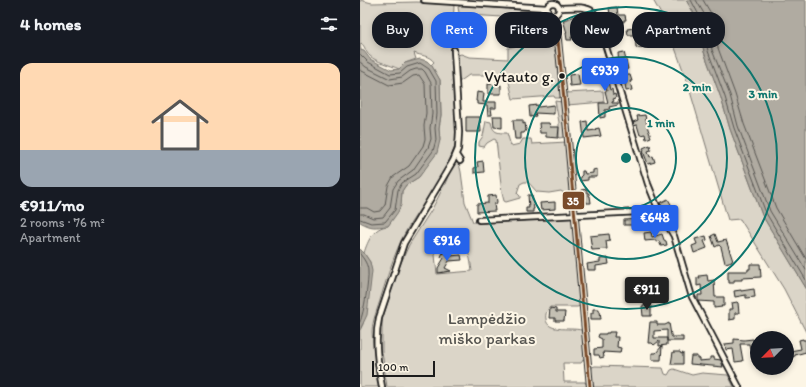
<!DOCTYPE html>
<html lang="en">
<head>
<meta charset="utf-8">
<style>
  :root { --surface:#171b24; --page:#242831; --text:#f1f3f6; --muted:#9ea1a6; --line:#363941; --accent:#2563eb }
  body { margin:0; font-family:Itim,sans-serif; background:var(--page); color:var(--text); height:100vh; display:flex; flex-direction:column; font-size:15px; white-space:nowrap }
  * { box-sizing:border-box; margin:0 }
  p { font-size:13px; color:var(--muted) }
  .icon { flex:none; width:22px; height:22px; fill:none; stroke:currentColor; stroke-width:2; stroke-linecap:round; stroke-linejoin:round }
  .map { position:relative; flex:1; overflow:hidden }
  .drawer { display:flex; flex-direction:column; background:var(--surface); width:360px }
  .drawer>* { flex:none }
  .banner { position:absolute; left:12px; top:12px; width:374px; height:36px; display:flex; gap:8px }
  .needle { width:26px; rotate:246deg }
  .controls { position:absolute; left:390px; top:331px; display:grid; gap:8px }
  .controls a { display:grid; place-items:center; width:44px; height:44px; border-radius:50%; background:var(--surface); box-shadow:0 2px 6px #0003; font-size:20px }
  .scale { position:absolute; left:12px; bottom:10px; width:63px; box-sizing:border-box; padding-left:4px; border:2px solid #1c1c1c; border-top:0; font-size:11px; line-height:14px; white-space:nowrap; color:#1c1c1c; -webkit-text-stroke:3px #fcf5e5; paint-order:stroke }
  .price { position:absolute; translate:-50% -34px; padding:0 9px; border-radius:4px; background:var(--accent); color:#fff; font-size:13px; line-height:26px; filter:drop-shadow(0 1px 2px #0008) }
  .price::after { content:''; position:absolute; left:50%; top:24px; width:12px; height:9px; margin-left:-6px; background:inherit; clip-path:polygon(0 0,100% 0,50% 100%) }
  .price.current { background:#222; color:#fff }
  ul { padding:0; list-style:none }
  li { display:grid; align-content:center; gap:8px; height:212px; padding:0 20px }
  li+li { border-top:1px solid var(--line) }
  li span { display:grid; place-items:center; height:124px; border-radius:12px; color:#555 }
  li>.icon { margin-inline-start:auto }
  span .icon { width:72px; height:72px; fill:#fffc; stroke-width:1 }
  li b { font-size:17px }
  h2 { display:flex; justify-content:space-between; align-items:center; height:48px; padding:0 20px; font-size:17px }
  .chip { padding:0 14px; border-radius:16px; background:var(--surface); box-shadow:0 2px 6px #0003; font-size:14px; line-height:36px }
  .chip.current { background:var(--accent); color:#fff }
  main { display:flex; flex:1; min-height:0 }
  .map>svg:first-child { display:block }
  .green { fill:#dbd5c8; stroke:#7c7872; fill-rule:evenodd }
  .water { fill:#b0aba1; stroke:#75726c }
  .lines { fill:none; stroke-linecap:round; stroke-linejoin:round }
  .shore { stroke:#575551; stroke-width:1 }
  .building { fill:#c4c0b3; stroke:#1c1c1c }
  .minor-casing { stroke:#1c1c1c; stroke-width:8 }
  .minor { stroke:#fcf5e5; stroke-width:4.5 }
  .bus-1-casing { stroke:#fcf5e5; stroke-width:6 }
  .bus-1 { stroke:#7a4b2a; stroke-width:3 }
  .ring { fill:none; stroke:#0f766e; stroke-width:2 }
  .bus-dot { fill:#1c1c1c; stroke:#fcf5e5; stroke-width:1.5 }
  .labels { text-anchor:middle; stroke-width:4; stroke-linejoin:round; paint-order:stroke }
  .bus-label { font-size:16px; fill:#1c1c1c; stroke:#fcf5e5; text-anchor:end }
  .park-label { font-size:17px; fill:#555450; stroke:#fcf5e5 }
  .centre { fill:#0f766e; stroke:#fcf5e5; stroke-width:2 }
  .ring-label { font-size:12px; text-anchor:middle; font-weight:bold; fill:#0f766e; stroke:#fcf5e5; stroke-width:4; stroke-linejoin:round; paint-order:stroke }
  .line-badge { stroke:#fcf5e5; stroke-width:1.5 }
  .badge-label { font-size:11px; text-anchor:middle; font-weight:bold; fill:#fff }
</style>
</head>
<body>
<main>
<section class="drawer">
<h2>4 homes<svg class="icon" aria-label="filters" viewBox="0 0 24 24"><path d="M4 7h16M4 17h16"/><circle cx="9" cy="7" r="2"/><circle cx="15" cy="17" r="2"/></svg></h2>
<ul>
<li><span style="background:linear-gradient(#ffd9b3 70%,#9aa5b1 0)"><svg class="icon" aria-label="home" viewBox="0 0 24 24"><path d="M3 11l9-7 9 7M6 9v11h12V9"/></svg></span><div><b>€911/mo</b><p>2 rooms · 76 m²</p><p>Apartment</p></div></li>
</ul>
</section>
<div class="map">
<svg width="446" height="387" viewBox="0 0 446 387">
  <rect width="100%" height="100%" fill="#fcf5e5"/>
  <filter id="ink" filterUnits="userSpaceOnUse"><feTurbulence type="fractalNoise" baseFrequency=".025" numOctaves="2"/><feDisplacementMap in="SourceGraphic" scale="8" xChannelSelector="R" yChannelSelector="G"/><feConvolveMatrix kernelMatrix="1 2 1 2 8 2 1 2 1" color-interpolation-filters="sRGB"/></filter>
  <g filter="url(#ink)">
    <g class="green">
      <path d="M0,0L12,3L57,2L90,4L94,6L92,48L97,138C90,169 69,195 52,221C37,244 29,271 21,297C18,308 12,321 12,332C13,350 16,369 18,387H0V330L3,324L10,262L4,253C8,240 14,227 28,226L41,205L42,191L46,185L59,177L80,140L79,128L81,115L80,80L71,65L74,62C69,55 61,56 54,53L56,59L45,63L39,69C31,65 16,62 10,56C5,52 6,47 1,43L0,44L1,50H0Z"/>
      <polygon points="293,0 326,0 338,20 344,52 361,98 370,129 402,215 446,288 446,332 424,289 380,219 368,220 327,81 306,23"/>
      <path d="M102,5L184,12L188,17L171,21L153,20L142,17L109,15V18C101,17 99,16 98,7Z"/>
      <polygon points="189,38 196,54 201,96 199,98 195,98 194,96 153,99 149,82 146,79 127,75 109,75 99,82 97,57 98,55 101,54 109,57 148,59 148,48"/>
      <polygon points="243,91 244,102 207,105 206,93"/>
      <polygon points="195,101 202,102 206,136 205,137 199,138 199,122"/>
      <path d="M126,121L131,122C133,133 137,133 147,133L151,146L160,144L163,139H171L172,144L206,142L211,199L207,200L205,194L201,191L189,193L177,192L168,182H164L160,184L157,193L160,196V198L146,202L144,201L142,193L136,140L134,139L127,143L124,147L119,146V142L123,136Z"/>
      <path d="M98,159L101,172L105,202L113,222L211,218L213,219L221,306L217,307H190C187,310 185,314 186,319C187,334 214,326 224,331L226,356L221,363H203L204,382H225L228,387H27L22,351V320L39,267L49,245L72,209L85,184L90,171ZM99,242C110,249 110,259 112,271L77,274L74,245Z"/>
      <polygon points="235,366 303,368 305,374 308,375 311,370 314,369 332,375 342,373 368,375 374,387 233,387 231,374 232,367"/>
    </g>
    <g class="water">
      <polygon points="326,0 446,0 446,288 402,215 370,129 361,98 344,52 338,20"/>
      <path d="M0,50L4,51L10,59L31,70L39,69L45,63L60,59L67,61L72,66L80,80L81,115L79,128L80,140L77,153L59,177L46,185L42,191L41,205L38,212L28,226C14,227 13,229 0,222Z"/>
      <polygon points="0,249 4,253 10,262 12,271 7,315 0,330"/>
    </g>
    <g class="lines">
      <g class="shore">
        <polyline points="331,0 341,19 348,51 365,97 374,128 406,213 446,280"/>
        <polyline points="336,0 346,17 352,50 370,95 378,126 410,211 446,270"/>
        <polyline points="343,0 352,15 358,48 375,94 384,124 416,208 446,259"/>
        <polyline points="0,54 8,62 30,74 40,73 47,67 60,63 69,69 76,81 77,114 75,128 76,140 73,151 56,174 42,183 38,190 35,210 25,222 11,223 0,219"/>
        <polyline points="0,62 6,67 30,79 42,77 50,71 56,69 62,69 65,72 71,83 72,114 70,128 71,139 68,148 53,170 38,181 33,189 30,208 23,217 13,218 4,214 0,214"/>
        <polyline points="0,70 29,85 43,83 53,76 59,75 65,84 66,113 64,126 65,139 63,146 49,166 33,177 28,186 25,205 20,211 14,212 7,208 0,208"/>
        <path d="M0,254C4,259 8,265 8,271C9,281 4,312 0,322"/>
      </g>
    </g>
    <g class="building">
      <polygon points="257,7 258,15 265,15 266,20 264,20 264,22 252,23 254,31 256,30 259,39 251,42 246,24 247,23 247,22 251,21 249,8"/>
      <polygon points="216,16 218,24 216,25 217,37 211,37 212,40 207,40 206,33 207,33 203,20"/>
      <polygon points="282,27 282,29 284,29 285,33 282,34 284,44 290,43 291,46 278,48 276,47 275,35 268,35 267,29"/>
      <polygon points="264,52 268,69 265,70 263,64 259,65 258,53"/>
      <polygon points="238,66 238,68 243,67 245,71 249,70 250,73 246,74 247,77 250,90 252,89 253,95 255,94 256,98 253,99 254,101 252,102 252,103 258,103 258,105 249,107 250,109 245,110 245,117 240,118 239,103 248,103 245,91 247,91 243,77 236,78 234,67"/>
      <polygon points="218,74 220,85 210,86 209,75"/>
      <polygon points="268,75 270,75 272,81 270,81 272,90 266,91 264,76"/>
      <polygon points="128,84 141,85 141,94 128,94"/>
      <polygon points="117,92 124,93 123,102 136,102 136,108 131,108 132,115 128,115 127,105 117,104 117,101 116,101"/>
      <polygon points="178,105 178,107 194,105 194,114 175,113 176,116 170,117 169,106"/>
      <polygon points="285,115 288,129 291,137 286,139 285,134 280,135 277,125 274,126 273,122 278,120 277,116"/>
      <polygon points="133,116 142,116 142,128 134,127"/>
      <polygon points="106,117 120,117 121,132 106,132"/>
      <polygon points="153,120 163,120 163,124 165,123 166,130 164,133 161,133 161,139 155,139"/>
      <polygon points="227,121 228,131 236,130 235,129 239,128 241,136 224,138 222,122"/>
      <polygon points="179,123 189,123 190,127 199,127 198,138 186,137 186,133 180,133"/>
      <polygon points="290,145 291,150 288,151 290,157 293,156 295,162 288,164 283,151 284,150 283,148"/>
      <polygon points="123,161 124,172 114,173 114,168 118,167 117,162"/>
      <polygon points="237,169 237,177 228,177 228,180 220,181 220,177 222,175 222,171 224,171 225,174 233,173 233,170"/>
      <polygon points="227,189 227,193 229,193 229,196 230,196 231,203 226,203 226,201 223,201 221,190"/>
      <polygon points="136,195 137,202 136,204 134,204 135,211 117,212 117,204 128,203 128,196"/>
      <polygon points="168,195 172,195 174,209 173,209 173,212 166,212 166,208 169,208"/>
      <polygon points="308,199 317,215 312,218 312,216 310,218 300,203"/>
      <polygon points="195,202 195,209 181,210 180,203"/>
      <polygon points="290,216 291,223 285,223 285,225 264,225 264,220 280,219 280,217"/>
      <polygon points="291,232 292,237 302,234 304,240 306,241 307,245 301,246 299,241 296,242 296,240 285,241 284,233"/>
      <polygon points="249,234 250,240 246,241 247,249 232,250 230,236"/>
      <polygon points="355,234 358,242 366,240 373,261 365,263 361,247 359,245 355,247 351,236"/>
      <polygon points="346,236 347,240 344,241 347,248 334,253 332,246 337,244 335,239"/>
      <polygon points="83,252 90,256 101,255 102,260 89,261 85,268 91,271 78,273 78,268 84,258 81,257"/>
      <polygon points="248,258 249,264 236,266 236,270 228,270 227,264 240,262 240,259"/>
      <polygon points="390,264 400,264 401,277 382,278 382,280 374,280 374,283 369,283 369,280 368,280 368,271 388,271 388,269 390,269"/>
      <polygon points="347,275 348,281 354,280 355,297 364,297 364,306 361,306 362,307 354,308 354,302 338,301 338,295 342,295 341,285 337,286 337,278 340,278 339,276"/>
      <polygon points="394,289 395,297 386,298 386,295 375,297 374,291 381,290 381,291"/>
      <polygon points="377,302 378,303 379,313 375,313 375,319 369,320 369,309 373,309 372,303"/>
      <polygon points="291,305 291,316 283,316 282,306"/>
      <polygon points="190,308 196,309 196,312 205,312 204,321 195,321 195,318 189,318"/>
      <polygon points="233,309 239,309 239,311 240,311 241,319 231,319 231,313 233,313"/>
      <polygon points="290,322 297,322 297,325 305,325 309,323 311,335 312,337 323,337 323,341 307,341 307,330 294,331 294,338 307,338 307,345 299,346 299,341 294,345 292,343 288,343"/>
      <polygon points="249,332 255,332 254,337 258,337 257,347 261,348 260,353 243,352 244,357 240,358 239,355 234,355 234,349 242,348 242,339 238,337 239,334 246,334 246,333 249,333"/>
      <polygon points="374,339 384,340 393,339 395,347 390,348 389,344 380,344 383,361 375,362 373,349 366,350 365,344 374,343"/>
      <polygon points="443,339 443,340 446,340 446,352 435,355 435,356 431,357 430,351 441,349 439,340"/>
      <polygon points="302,346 301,360 292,360 292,353 296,353"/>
      <polygon points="313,352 320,352 321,354 323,353 323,364 311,364"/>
      <polygon points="331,356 337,356 337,358 339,358 339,361 350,360 350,357 354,357 354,359 361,360 363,367 330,364"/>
    </g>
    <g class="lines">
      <defs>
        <g id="minor">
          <polyline points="64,0 187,8"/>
          <circle cx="193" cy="9" r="6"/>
          <path d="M199,8C209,8 225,5 233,12C236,15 237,20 239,24L288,184L299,211L314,236L332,297L379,387"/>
          <polyline points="194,15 198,40 208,140 230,387"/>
          <polyline points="96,155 100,161"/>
          <polyline points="119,220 299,211"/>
          <path d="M22,387C18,365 14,340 19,318L44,243L93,161L98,149L99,132L94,50"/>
        </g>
      </defs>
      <use href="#minor" class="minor-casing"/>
      <use href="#minor" class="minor"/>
      <defs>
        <polyline id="bus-1" points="194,15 198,40 208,140 230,387"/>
      </defs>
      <use href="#bus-1" class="bus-1-casing"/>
      <use href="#bus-1" class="bus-1"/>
    </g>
  </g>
  <g class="ring">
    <circle cx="266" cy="158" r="50"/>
    <circle cx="266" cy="158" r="101"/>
    <circle cx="266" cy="158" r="151"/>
  </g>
  <circle class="bus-dot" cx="202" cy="76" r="3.5"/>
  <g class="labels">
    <g class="bus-label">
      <text x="194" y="82">Vytauto g.</text>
    </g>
    <g class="park-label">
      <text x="127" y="324">Lampėdžio<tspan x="127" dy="20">miško parkas</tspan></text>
    </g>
  </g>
  <circle cx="266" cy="158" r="6" class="centre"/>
  <g class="ring-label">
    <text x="337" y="91">2 min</text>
    <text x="403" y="98">3 min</text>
    <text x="301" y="127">1 min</text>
  </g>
  <rect class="line-badge" x="202" y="191" width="23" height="19" rx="4" fill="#7a4b2a"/>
  <g class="badge-label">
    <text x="213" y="205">35</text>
  </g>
</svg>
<div class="controls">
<a><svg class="needle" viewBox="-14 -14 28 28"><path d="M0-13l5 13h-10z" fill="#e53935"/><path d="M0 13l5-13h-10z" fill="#9ea1a6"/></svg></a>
</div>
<div class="scale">100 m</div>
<b class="price" style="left:245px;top:92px">€939</b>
<b class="price" style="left:295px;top:239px">€648</b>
<b class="price" style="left:87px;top:262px">€916</b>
<b class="price current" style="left:287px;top:311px">€911</b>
<div class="banner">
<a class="chip">Buy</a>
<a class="chip current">Rent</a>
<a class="chip">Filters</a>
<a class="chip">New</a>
<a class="chip">Apartment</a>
</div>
</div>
</main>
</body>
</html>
